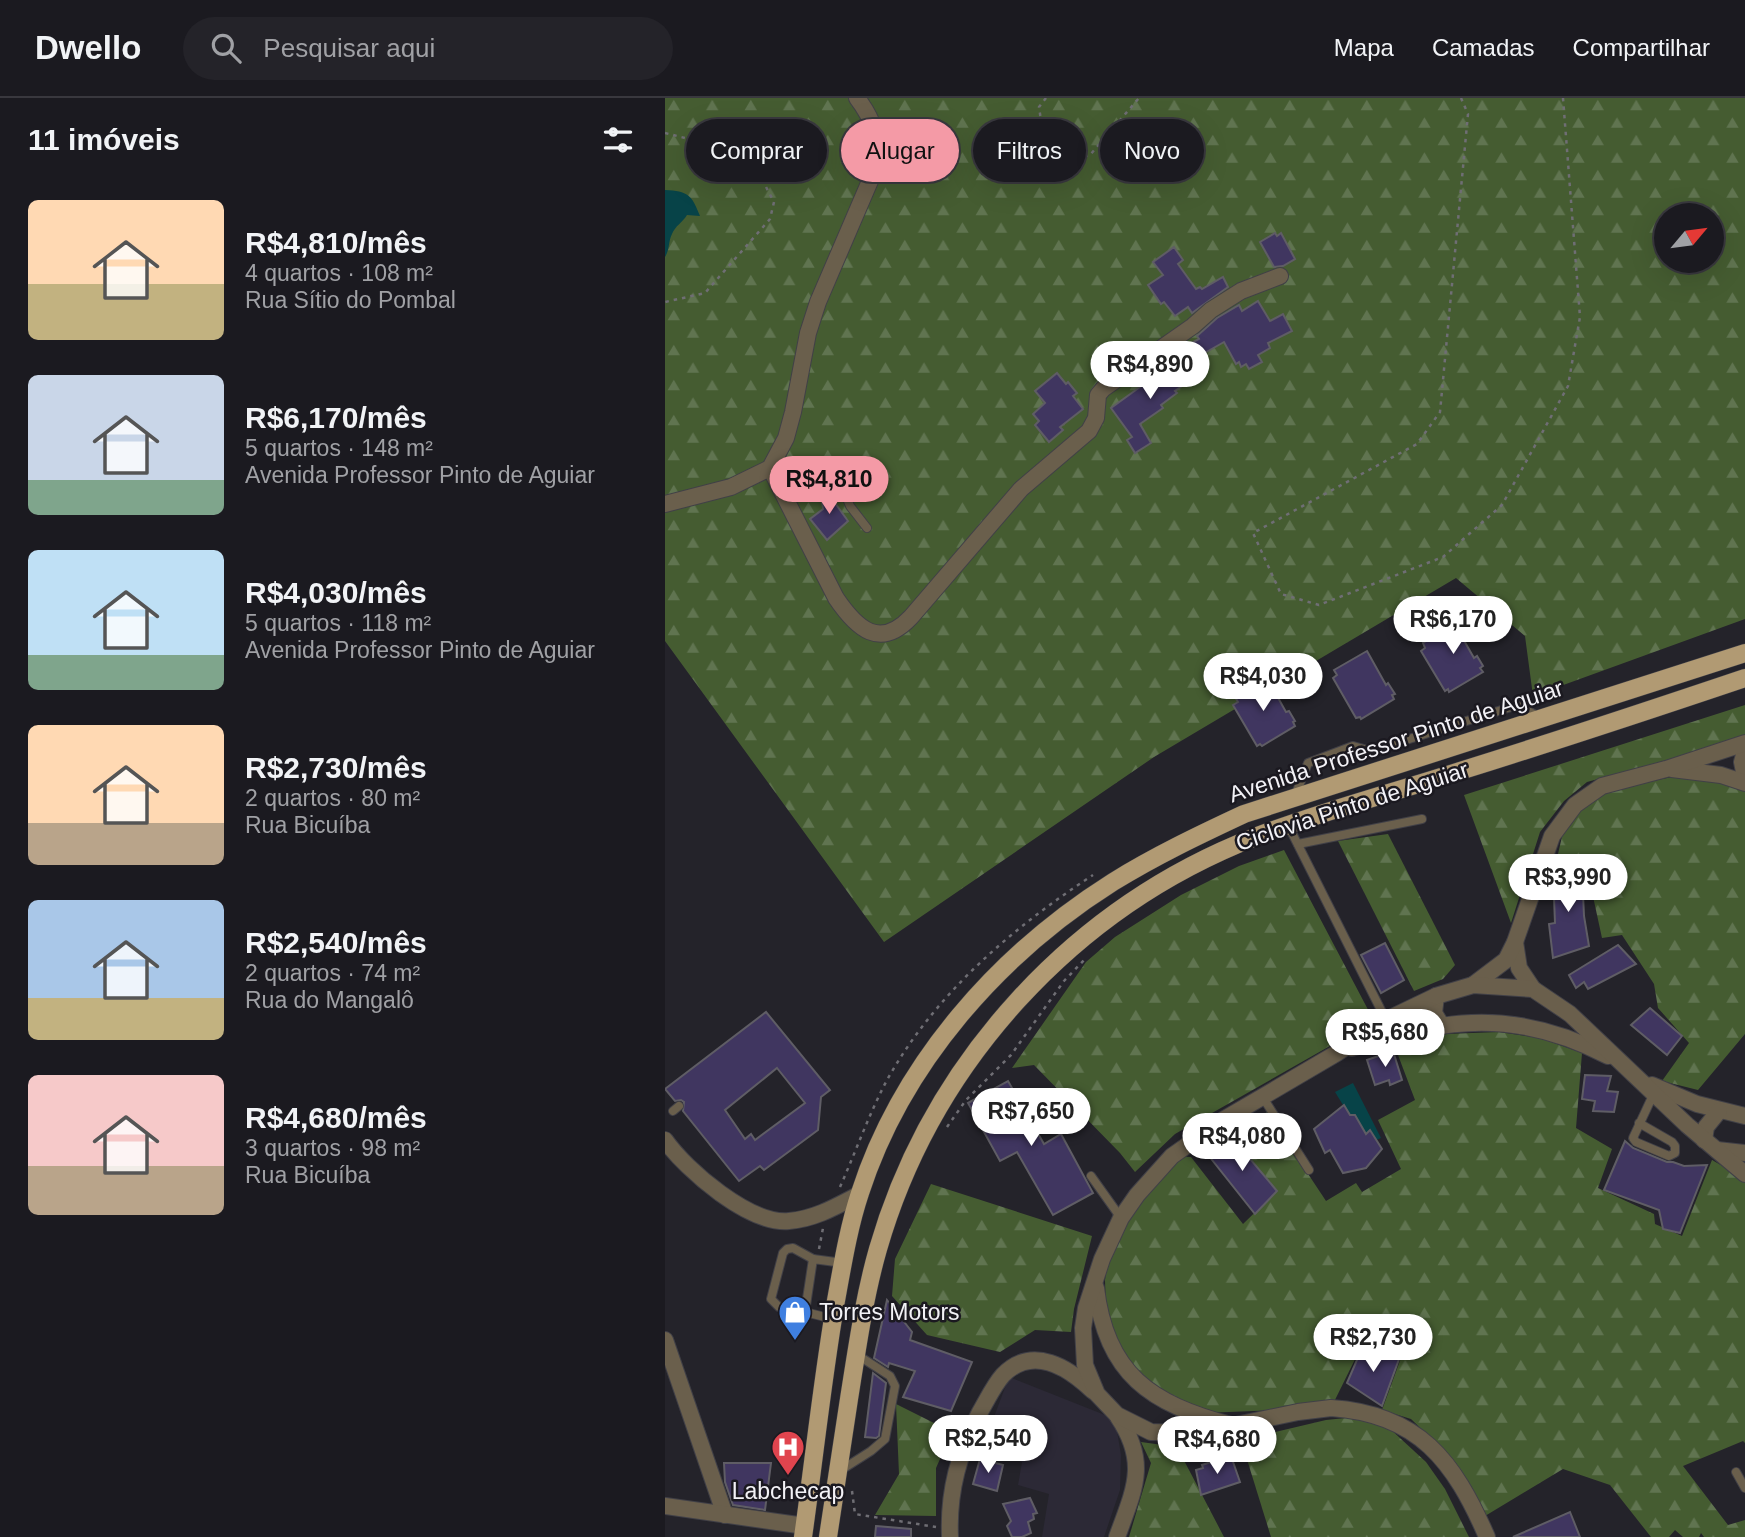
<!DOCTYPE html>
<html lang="pt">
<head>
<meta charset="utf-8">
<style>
  :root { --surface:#1b1a20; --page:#242329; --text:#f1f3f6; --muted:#a0a1a5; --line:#39383e; --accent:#f49aa6 }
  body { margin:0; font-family:Arial,sans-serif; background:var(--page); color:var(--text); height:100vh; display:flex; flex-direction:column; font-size:26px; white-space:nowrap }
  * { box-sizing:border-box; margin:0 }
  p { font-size:23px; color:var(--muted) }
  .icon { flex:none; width:38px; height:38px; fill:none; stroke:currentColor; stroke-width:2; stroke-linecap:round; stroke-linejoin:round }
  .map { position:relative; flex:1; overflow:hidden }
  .panel { display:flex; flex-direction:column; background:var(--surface); width:665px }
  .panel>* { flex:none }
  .top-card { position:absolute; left:21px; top:21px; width:665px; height:63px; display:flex; gap:14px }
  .needle { width:46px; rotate:61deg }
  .buttons { position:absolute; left:989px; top:105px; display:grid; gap:14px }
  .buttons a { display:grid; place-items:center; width:70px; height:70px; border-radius:50%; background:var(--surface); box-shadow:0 7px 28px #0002,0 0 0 2px var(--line); font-size:35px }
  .price { position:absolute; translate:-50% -60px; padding:0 16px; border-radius:24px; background:#fff; color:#222; font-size:23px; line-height:46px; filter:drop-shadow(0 2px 4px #0008) }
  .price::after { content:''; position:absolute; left:50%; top:42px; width:21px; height:16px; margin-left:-10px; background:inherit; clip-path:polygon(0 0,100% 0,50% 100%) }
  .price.selected { background:var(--accent); color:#111 }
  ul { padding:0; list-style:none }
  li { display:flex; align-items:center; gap:21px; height:175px; padding:0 28px }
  li span { display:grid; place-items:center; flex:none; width:196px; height:140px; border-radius:10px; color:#555 }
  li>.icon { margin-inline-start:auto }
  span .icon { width:84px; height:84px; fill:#fffc; stroke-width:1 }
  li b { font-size:30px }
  h2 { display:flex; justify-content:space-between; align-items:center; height:84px; padding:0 28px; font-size:30px }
  .tag { padding:0 24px; border-radius:32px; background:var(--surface); box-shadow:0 7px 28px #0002,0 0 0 2px var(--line); font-size:24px; line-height:63px }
  .tag.selected { background:var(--accent); color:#111 }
  header { display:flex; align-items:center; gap:42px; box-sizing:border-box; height:98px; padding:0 35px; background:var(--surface); border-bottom:2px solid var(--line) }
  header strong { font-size:33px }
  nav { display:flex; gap:38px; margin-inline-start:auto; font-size:24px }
  .search { width:490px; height:63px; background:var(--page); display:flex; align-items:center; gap:18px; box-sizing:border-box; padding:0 24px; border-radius:38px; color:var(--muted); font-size:26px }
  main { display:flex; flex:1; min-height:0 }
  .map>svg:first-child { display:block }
  .built { fill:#2c2936 }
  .forest { fill:url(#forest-firs); fill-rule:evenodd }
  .water { fill:#074348 }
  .building { fill:#403660; stroke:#5f5d65; stroke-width:2; fill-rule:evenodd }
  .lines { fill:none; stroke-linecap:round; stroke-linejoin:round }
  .service-casing { stroke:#414047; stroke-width:10 }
  .minor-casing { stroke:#414047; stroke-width:18 }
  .primary-casing { stroke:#414047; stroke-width:19 }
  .path { stroke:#6f6e74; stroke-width:2.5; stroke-dasharray:3.5 5; stroke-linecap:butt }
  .service { stroke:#6a5f4c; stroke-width:8 }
  .minor { stroke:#6a5f4c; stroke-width:16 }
  .primary { stroke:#b19a73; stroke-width:18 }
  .labels { text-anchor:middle; stroke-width:5; stroke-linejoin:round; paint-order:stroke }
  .street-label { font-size:23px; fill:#f3f2f7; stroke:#1b1920 }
  .poi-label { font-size:23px; fill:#f3f2f7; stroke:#1b1920; text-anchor:start }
</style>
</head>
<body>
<header>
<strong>Dwello</strong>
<div class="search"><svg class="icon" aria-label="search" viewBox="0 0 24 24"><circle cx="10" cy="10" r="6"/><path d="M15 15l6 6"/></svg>Pesquisar aqui</div>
<nav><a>Mapa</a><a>Camadas</a><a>Compartilhar</a></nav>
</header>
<main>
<section class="panel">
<h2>11 imóveis<svg class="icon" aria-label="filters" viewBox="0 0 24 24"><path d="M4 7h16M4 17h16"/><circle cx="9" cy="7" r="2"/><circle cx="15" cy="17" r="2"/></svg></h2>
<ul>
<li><span style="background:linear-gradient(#ffd9b3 60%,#c2b280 0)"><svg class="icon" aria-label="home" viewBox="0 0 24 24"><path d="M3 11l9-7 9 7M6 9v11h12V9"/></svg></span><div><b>R$4,810/mês</b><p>4 quartos · 108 m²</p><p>Rua Sítio do Pombal</p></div></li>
<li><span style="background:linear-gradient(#c9d6e8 75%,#7fa58c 0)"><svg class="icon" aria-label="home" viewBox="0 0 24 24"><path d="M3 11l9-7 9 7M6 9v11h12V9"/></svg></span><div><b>R$6,170/mês</b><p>5 quartos · 148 m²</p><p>Avenida Professor Pinto de Aguiar</p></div></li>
<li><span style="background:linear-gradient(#bfe0f5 75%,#7fa58c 0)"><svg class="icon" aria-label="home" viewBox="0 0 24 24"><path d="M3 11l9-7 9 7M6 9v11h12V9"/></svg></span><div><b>R$4,030/mês</b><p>5 quartos · 118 m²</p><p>Avenida Professor Pinto de Aguiar</p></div></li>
<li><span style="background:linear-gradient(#ffd9b3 70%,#b9a48a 0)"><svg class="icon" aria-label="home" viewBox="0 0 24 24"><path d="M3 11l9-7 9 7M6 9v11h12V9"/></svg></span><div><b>R$2,730/mês</b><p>2 quartos · 80 m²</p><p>Rua Bicuíba</p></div></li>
<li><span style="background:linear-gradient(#a9c7e8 70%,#c2b280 0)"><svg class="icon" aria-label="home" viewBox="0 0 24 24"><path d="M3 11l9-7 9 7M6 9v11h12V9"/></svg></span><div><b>R$2,540/mês</b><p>2 quartos · 74 m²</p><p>Rua do Mangalô</p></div></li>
<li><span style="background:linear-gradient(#f6c9c9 65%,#b9a48a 0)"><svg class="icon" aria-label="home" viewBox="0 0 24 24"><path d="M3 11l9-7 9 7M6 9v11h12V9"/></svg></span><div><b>R$4,680/mês</b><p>3 quartos · 98 m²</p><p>Rua Bicuíba</p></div></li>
</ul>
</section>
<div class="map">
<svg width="1080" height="1439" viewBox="0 0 1080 1439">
  <defs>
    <pattern id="forest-firs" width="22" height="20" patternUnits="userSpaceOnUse" patternTransform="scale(1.75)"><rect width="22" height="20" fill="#455c31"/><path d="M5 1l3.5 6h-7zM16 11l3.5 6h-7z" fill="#607450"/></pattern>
  </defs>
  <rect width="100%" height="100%" fill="#24232a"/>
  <polygon class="built" points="344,1279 450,1321 456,1357 455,1392 439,1439 377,1439 384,1396 353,1387 357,1364 318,1348"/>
  <g class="forest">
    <path d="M0,0H1080V521L868,598L860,538L791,480L489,659L219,844L0,543ZM1001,117H1046V163H1001Z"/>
    <polygon points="1080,607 1080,641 922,684 899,703 875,734 846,825 799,697"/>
    <polygon points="1052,669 1080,685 1080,936 1033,992 997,983 1024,945 993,910 989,886 957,837 937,840 921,766 893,756 899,730 929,696"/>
    <polygon points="723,736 790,867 778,881 749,893 673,743"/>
    <polygon points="619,752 709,923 510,1036 470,1074 455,1055 369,967 347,970 421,864 450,839 516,797 574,768"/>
    <polygon points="834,934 875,940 917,955 911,1030 947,1051 933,1090 989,1116 990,1126 1017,1138 1047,1062 1080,1081 1080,1345 1078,1343 1018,1368 1063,1427 1080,1422 1080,1439 1039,1439 1036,1435 1034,1439 1018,1439 1010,1432 1004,1439 986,1439 945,1387 898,1371 820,1418 773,1347 746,1321 717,1312 736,1260 698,1245 666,1310 539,1315 471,1280 452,1251 441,1215 440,1182 448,1125 506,1058 526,1059 578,1126 612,1093 565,1037 602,1014 661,1103 691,1085 697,1094 736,1071 713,1022 750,1002 730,949 781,936"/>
    <polygon points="266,1086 427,1138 409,1211 406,1234 370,1232 335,1254 262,1237 227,1198 230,1161"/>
    <polygon points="231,1306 287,1334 271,1370 271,1418 210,1417 234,1376"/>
    <polygon points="710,1317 761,1364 780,1391 804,1439 606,1439 576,1342 661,1322"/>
    <polygon points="476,1344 512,1349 559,1439 464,1439 486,1365"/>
  </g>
  <g class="water">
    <path d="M0,92C23,93 27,97 35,118L22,117C18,124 10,128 7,136C3,144 5,151 0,159Z"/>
    <polygon points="688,985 716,1040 702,1046 670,994"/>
  </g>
  <g class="building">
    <polygon points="610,135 612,138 616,135 630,161 618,168 609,169 595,144"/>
    <polygon points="509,149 518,162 513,166 531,191 535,189 537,191 558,179 563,189 527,215 523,209 510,218 499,204 496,206 483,187 498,177 488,164"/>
    <polygon points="593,203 605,223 618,216 627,233 603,245 605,250 593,257 597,264 584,271 581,266 576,269 574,264 571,266 559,244 529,261 521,248 534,241 532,238 552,220 574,207 577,213"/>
    <polygon points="516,260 530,279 510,293 512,295 496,307 498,310 475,326 486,345 470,355 462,342 467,339 446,310 486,281 485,279 496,271 497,274"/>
    <polygon points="392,275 401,286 403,284 412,295 408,298 418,311 395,329 398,332 384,344 370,327 374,323 368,316 380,305 370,293"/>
    <polygon points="155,387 163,391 170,405 183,423 162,442 145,421 158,411"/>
    <polygon points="812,519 816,527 797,539 809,560 812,558 818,568 815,570 818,574 784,594 783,591 780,593 756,553 760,550 758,545 790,525 793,530"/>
    <polygon points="702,553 721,587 723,585 730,596 727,597 729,601 696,621 695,619 691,620 668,580 672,577 669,572"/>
    <polygon points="602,580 621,614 624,613 630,623 628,624 630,628 597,648 595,646 592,648 568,607 573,604 570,599"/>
    <polygon points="888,773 917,774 919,818 924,848 888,860 884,826 890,825"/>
    <polygon points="720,845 739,882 716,895 696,857"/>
    <polygon points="953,847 971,866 923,891 919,884 911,890 904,877"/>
    <polygon points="985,910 1017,938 1002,957 966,927"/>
    <path d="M101,914L165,992L156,999L153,1032L99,1072L95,1068L74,1083L18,1013L19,1004L16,1002L10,1003L0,991ZM112,970L140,1005L90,1042L86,1036L80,1041L60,1012Z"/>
    <polygon points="728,953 737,982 725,987 724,982 710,987 702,962"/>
    <polygon points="920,977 946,978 942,993 953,994 949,1014 928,1013 930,1003 917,1001"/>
    <polygon points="343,983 379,1046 396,1036 428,1095 388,1117 352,1054 335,1063 303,1005"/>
    <polygon points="679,1007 685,1017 690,1017 701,1036 705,1032 717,1051 701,1070 678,1075 665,1052 660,1055 649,1031"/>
    <polygon points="565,1037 612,1093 590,1116 540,1053"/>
    <polygon points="960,1043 968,1050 1002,1064 1008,1064 1019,1068 1042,1067 1015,1135 998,1131 994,1112 939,1092"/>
    <polygon points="222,1202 247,1234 245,1242 307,1264 286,1313 238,1299 250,1273 224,1265 223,1269 209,1260"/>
    <polygon points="698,1248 734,1261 717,1308 682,1285"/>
    <polygon points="208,1275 221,1285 214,1338 211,1340 200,1339"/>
    <polygon points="559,1360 560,1363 567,1361 575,1384 536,1397 531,1372 538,1370 537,1367"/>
    <polygon points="315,1361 338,1367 332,1393 308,1386"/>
    <polygon points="59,1365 106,1365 100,1412 68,1407 60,1384"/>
    <polygon points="365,1400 372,1415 368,1416 369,1421 363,1424 366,1435 357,1439 347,1439 342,1428 346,1423 338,1406"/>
    <polygon points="905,1414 915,1439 848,1439"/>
    <polygon points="211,1428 246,1431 246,1439 210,1439"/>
  </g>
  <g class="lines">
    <defs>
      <g id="service">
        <polyline points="105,370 147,377 167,385 181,398 185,408 202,430"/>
        <polyline points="630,698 643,665 688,648 706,653 846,609 854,608 874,619"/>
        <polyline points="623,727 721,922"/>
        <polyline points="633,746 757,721"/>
        <polyline points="597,998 644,1072"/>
        <polyline points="8,1013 14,1008"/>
        <polyline points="974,1025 1007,1044 1010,1048 1010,1055 1004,1058 971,1044 968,1040 989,995"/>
        <polyline points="426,1078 456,1120"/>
        <polyline points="140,1214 114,1209 106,1201 118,1155 122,1151 128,1150 148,1161"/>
        <polyline points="168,1221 140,1214 148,1161 178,1165"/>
        <polyline points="173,1374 206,1353 220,1341 230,1288 225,1278 191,1256"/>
        <polyline points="1071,1374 1080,1390"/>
      </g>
      <g id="minor">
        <path d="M105,370L171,500C192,531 215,552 246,519L356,391L424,333L431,320L433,297L438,291L528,228L546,212L576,193L615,178"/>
        <path d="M0,406L66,389L105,370L121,340L128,314L143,235L153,204L211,69C216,42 208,21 192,0"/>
        <polyline points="1080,653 1077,664 1080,679"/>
        <polyline points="1007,671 1056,677 1080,685"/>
        <polyline points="850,844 854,870 868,891"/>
        <polyline points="808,887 841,862 850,844 887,738 910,707 937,688 1001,671 1080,645"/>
        <polyline points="771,898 769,915 777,928"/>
        <path d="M687,950C781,919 853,911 943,958"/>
        <polyline points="987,987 1032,1006 1080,1018"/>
        <path d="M0,1042C21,1072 85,1127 124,1123C150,1121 172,1108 195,1096"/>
        <polyline points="1039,1042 1041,1029 1054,1013"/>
        <polyline points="1052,1052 1080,1055"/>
        <path d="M431,1190C441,1276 486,1306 566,1327"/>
        <polyline points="0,1242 60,1417"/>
        <polyline points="0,1408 140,1428"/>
        <path d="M285,1439C283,1393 294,1354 315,1314C322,1302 329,1287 338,1277C368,1246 404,1270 428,1293"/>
        <path d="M452,1439C469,1392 484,1365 453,1319"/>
        <path d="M822,1439C789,1363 754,1316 666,1310L633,1314L547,1332L521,1335L486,1334L452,1317L432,1296L420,1267L418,1230L421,1210L437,1161L456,1120L472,1097L507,1058L558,1022L672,955L721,922L771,898L808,887L868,891L905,916L1022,1027L1080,1076"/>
      </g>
      <g id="primary">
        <path d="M138,1439C149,1362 157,1285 170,1208C177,1170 183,1131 195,1095C237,965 334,856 448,784C490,758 534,737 579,716L1080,555"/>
        <path d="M163,1439C170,1393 177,1347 184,1301C192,1251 199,1200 213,1151C267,964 408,810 590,739C657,713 727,695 795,673C891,643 985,612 1080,580"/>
      </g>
    </defs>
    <use href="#service" class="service-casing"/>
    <use href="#minor" class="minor-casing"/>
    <use href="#primary" class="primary-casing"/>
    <g class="path">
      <polyline points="381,0 374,9 379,43 404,63 425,57 474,0"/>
      <polyline points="796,0 803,16 775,314 752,346 588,435 616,496 654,507 778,459 837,407 903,288 915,219 898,0"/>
      <polyline points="0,35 36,44 92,72 109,104 105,121 40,195 0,204"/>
      <polyline points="282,1029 301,1002 346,957 399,883 420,861"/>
      <path d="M175,1089C191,1053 204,1016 222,982C270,896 347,830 428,777"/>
      <polyline points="154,1151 158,1130"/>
      <polyline points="187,1393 190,1416 271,1429"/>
    </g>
    <use href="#service" class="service"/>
    <use href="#minor" class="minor"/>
    <use href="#primary" class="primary"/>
  </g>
  <defs>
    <symbol id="shop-pin" viewBox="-11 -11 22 30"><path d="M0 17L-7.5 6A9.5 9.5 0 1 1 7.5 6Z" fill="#3f7fe0" stroke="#1b1920"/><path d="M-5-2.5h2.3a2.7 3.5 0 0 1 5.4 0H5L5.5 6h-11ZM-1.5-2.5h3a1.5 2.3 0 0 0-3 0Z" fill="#fff"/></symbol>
    <symbol id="hospital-pin" viewBox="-11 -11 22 30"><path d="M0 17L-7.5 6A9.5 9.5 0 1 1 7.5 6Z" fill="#e0444e" stroke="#1b1920"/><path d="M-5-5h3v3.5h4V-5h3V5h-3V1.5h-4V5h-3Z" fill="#fff"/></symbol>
  </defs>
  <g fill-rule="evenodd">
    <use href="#shop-pin" x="111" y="1195" width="38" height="52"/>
    <use href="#hospital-pin" x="104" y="1330" width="38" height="52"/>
  </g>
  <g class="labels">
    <g class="street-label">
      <text transform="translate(731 643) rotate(-18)" y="8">Avenida Professor Pinto de Aguiar</text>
      <text transform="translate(687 708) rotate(-18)" y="8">Ciclovia Pinto de Aguiar</text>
    </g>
    <g class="poi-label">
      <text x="154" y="1222">Torres Motors</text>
      <text x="123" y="1401" text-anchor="middle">Labchecap</text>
    </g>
  </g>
</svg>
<div class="buttons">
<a><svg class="needle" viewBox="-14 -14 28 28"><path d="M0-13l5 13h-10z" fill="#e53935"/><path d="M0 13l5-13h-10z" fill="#a0a1a5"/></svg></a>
</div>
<b class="price" style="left:485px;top:303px">R$4,890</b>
<b class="price selected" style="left:164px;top:418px">R$4,810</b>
<b class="price" style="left:788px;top:558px">R$6,170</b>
<b class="price" style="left:598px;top:615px">R$4,030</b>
<b class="price" style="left:903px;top:816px">R$3,990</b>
<b class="price" style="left:720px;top:971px">R$5,680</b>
<b class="price" style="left:366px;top:1050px">R$7,650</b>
<b class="price" style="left:577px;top:1075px">R$4,080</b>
<b class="price" style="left:708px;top:1276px">R$2,730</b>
<b class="price" style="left:323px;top:1377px">R$2,540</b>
<b class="price" style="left:552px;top:1378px">R$4,680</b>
<div class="top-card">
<a class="tag">Comprar</a>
<a class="tag selected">Alugar</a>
<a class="tag">Filtros</a>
<a class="tag">Novo</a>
</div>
</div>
</main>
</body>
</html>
